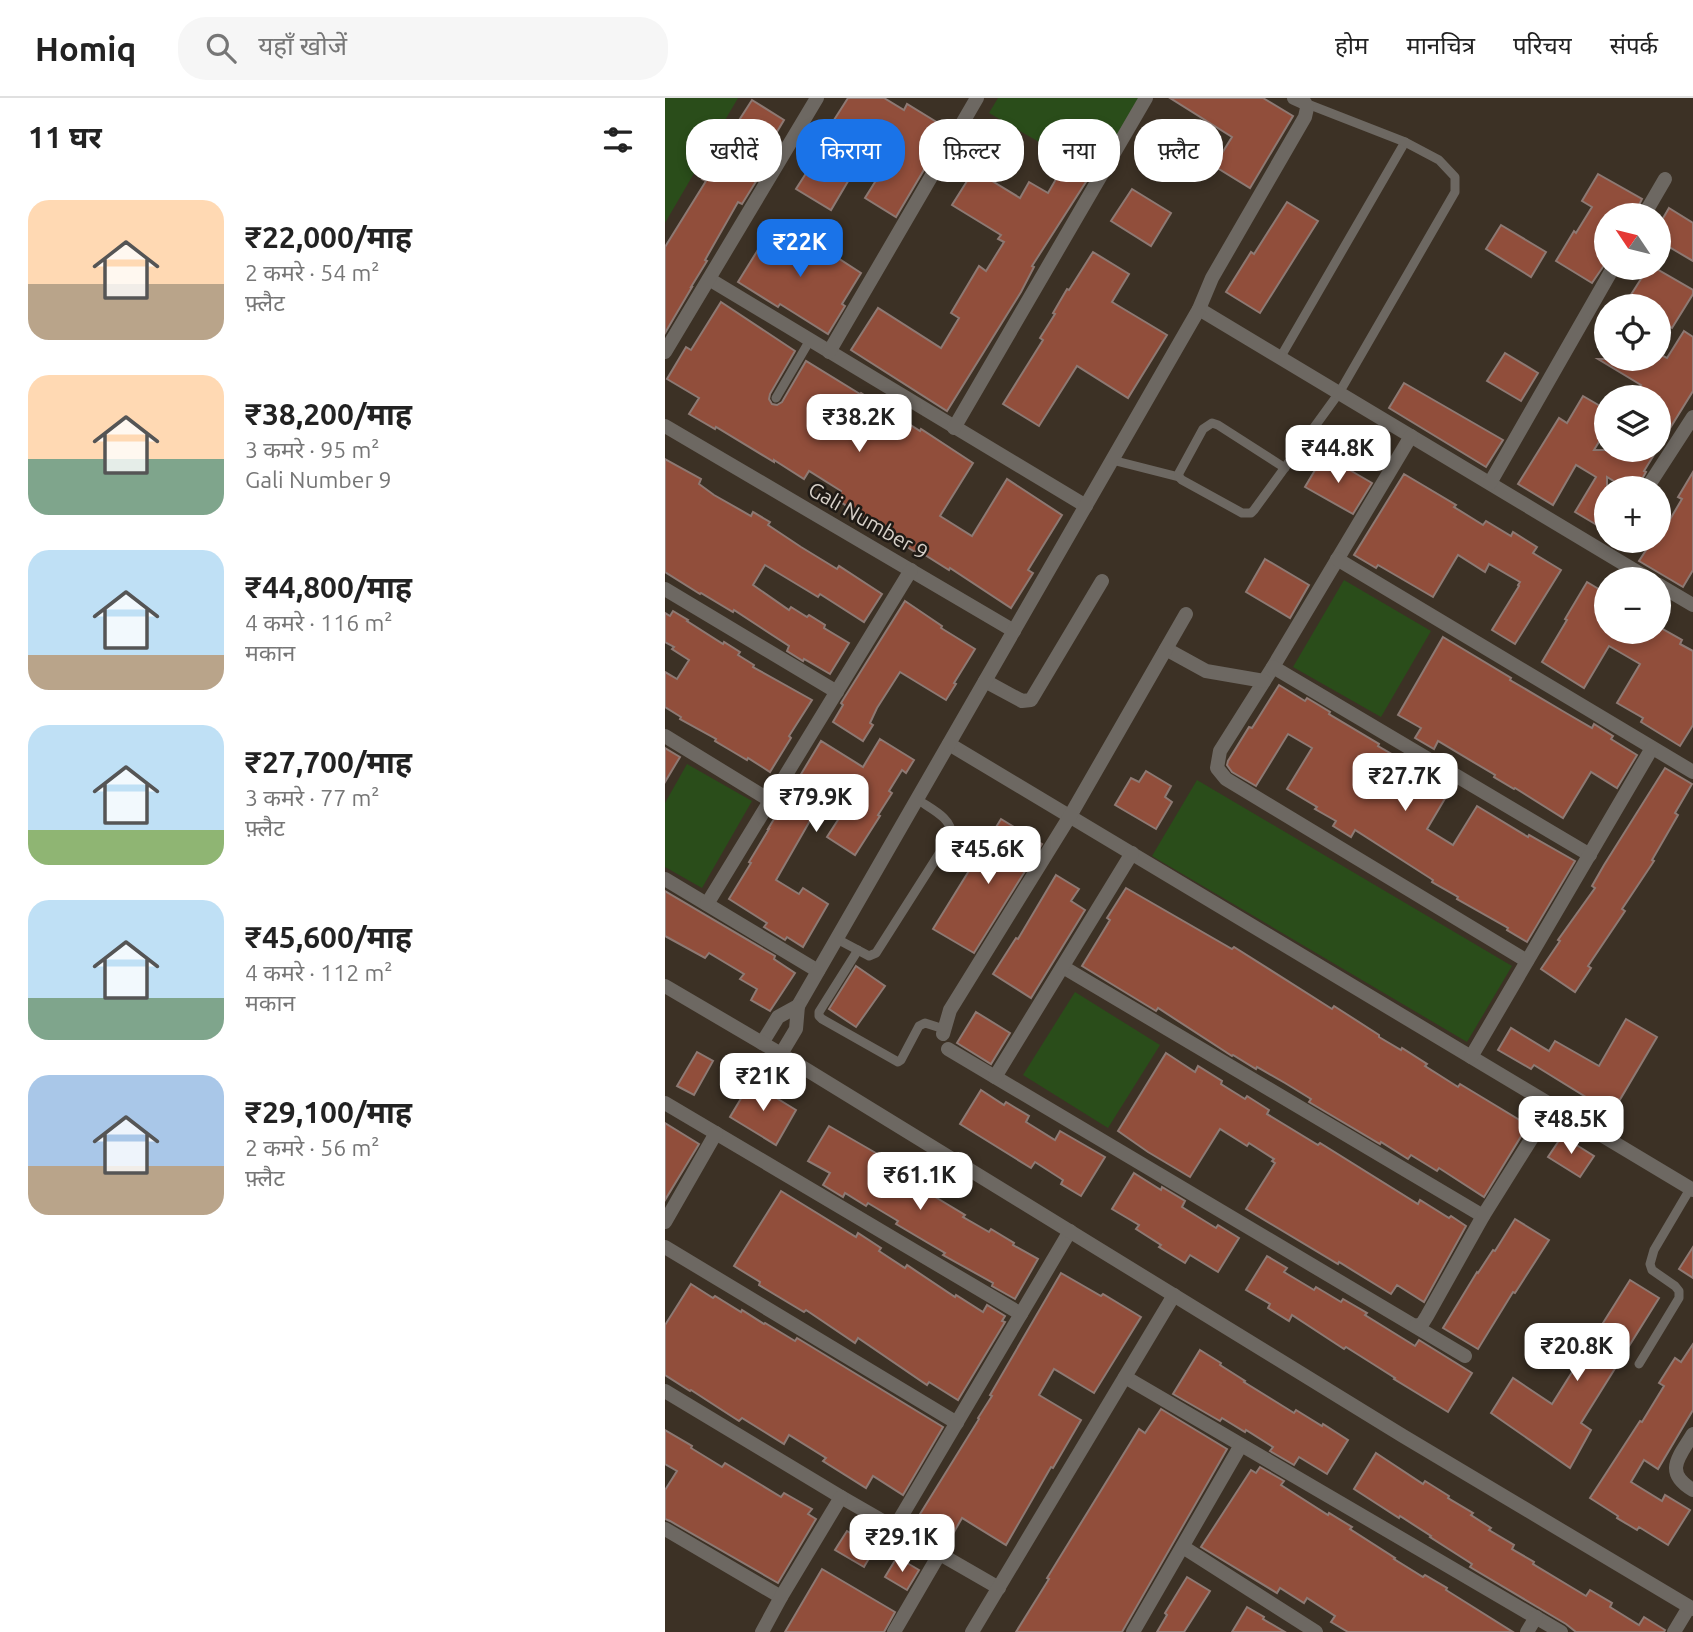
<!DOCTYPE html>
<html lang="hi">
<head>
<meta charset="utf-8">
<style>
  :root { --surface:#fff; --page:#f6f6f6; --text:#222; --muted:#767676; --line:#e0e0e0; --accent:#1a73e8 }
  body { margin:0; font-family:Ubuntu,"Noto Sans Devanagari",sans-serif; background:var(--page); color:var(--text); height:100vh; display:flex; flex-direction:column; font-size:26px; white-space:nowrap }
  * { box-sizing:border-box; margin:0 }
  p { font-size:23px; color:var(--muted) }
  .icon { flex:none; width:38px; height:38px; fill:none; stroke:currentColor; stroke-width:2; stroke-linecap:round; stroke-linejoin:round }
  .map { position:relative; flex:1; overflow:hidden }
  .side { display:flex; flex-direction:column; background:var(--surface); width:665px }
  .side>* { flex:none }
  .guide { position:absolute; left:21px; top:21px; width:665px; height:63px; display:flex; gap:14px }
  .needle { width:46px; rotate:305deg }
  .controls { position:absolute; left:929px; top:105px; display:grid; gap:14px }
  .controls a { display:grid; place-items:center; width:77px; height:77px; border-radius:50%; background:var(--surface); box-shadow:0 4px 10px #0003; font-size:35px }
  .price { position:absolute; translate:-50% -60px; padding:0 16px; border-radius:14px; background:#fff; color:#222; font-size:23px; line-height:46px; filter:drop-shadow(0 2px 4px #0008) }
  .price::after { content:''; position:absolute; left:50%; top:42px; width:21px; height:16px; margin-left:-10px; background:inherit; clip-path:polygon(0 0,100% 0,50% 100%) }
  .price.active { background:var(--accent); color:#fff }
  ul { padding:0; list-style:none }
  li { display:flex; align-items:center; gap:21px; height:175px; padding:0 28px }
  li span { display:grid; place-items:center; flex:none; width:196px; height:140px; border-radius:21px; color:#555 }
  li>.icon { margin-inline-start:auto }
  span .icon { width:84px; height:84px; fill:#fffc; stroke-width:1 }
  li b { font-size:30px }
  h2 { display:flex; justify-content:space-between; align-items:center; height:84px; padding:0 28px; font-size:30px }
  .chip { padding:0 24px; border-radius:28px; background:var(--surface); box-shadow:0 4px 10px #0003; font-size:24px; line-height:63px }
  .chip.active { background:var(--accent); color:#fff }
  header { display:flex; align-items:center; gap:42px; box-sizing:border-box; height:98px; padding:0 35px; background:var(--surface); border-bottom:2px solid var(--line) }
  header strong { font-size:33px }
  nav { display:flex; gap:38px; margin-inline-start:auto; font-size:24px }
  .search { width:490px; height:63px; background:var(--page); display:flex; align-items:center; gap:18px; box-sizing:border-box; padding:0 24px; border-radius:28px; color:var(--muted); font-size:26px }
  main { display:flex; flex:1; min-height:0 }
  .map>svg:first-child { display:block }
  .green { fill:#2a4d1a }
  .building { fill:#914e3b; stroke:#8d7973; stroke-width:2 }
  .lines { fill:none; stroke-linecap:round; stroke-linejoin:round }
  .service { stroke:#6d6862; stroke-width:9 }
  .minor { stroke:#6d6862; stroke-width:14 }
  .tertiary { stroke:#6d6862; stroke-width:14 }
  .labels { text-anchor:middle; stroke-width:5; stroke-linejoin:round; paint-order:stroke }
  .street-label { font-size:21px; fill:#d7d0c8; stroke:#1f1a15 }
</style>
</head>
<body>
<header>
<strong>Homiq</strong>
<div class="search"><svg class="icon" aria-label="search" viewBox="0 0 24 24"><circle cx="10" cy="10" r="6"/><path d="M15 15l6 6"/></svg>यहाँ खोजें</div>
<nav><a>होम</a><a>मानचित्र</a><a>परिचय</a><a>संपर्क</a></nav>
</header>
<main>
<section class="side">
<h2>11 घर<svg class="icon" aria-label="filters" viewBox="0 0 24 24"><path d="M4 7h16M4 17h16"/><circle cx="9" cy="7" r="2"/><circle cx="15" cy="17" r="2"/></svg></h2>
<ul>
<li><span style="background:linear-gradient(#ffd9b3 60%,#b9a48a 0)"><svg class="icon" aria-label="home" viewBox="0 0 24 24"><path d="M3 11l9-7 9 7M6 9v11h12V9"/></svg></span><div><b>₹22,000/माह</b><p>2 कमरे · 54 m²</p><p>फ़्लैट</p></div></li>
<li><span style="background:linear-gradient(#ffd9b3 60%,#7fa58c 0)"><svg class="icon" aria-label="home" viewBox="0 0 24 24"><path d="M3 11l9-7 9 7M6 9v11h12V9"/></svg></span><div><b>₹38,200/माह</b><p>3 कमरे · 95 m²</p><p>Gali Number 9</p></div></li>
<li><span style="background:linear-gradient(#bfe0f5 75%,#b9a48a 0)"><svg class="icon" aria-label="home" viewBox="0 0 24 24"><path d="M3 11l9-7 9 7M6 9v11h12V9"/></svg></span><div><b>₹44,800/माह</b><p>4 कमरे · 116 m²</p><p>मकान</p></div></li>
<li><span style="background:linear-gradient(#bfe0f5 75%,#8fb573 0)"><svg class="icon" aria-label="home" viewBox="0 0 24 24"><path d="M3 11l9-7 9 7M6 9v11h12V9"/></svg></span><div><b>₹27,700/माह</b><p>3 कमरे · 77 m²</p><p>फ़्लैट</p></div></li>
<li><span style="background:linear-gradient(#bfe0f5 70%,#7fa58c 0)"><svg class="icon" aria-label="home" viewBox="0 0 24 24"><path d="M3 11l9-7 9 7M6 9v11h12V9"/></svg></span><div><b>₹45,600/माह</b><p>4 कमरे · 112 m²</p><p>मकान</p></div></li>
<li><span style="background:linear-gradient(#a9c7e8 65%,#b9a48a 0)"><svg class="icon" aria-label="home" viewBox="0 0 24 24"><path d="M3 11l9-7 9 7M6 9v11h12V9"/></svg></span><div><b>₹29,100/माह</b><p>2 कमरे · 56 m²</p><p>फ़्लैट</p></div></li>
</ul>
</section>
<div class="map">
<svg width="1028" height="1534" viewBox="0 0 1028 1534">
  <rect width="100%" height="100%" fill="#3c3125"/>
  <g class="green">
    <polygon points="0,0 73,0 0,125"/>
    <polygon points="333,0 478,0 431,77 324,15"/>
    <polygon points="679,482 766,533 716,619 628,569"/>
    <polygon points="22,666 87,703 37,790 0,769 0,705"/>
    <polygon points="532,682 847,868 802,944 487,758"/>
    <polygon points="410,894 495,947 443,1030 358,977"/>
  </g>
  <g class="building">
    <polygon points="183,0 219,0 239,12 242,6 283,31 231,119 200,100 215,76 195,63 166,112 131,91 147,66 145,64 162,37 160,36"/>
    <polygon points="505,0 598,0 628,18 585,90 549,68 567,39"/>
    <polygon points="87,2 119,22 104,47 71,27"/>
    <polygon points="55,52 95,77 77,106 73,104 40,162 42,163 26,189 27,189 0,235 0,149 41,83 37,81"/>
    <polygon points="402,62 426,76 367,168 369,169 356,194 282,313 186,252 213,210 276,250 294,220 286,215 314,168 321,173 339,144 333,141 336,137 287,107 309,72 355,100 364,84 383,95"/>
    <polygon points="933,76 977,101 969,117 942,117 942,135 933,148 942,153 942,163 927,185 891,163 909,133 911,135 927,109 917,103"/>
    <polygon points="467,91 506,115 486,148 446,123"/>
    <polygon points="622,104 653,123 595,215 561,194 586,154 589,156"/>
    <polygon points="1004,110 1028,125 1028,163 994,143 994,127"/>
    <polygon points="109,126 156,155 159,151 196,175 177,206 180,208 163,236 115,206 113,209 73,184"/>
    <polygon points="836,127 881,154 866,179 821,151"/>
    <polygon points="428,154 464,176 447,204 502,237 463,300 412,268 374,328 338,306 378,242 375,240 390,216 388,215 402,191 404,192"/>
    <polygon points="983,170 990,170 1028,192 1028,196 1007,230 994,222 994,208 971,208 962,203"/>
    <polygon points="56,204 130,253 105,296 104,301 107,306 112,307 117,304 141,263 195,296 196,295 255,333 256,331 308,365 275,418 307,438 342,381 397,417 363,472 368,475 346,510 285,470 284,472 252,452 250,454 228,440 229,439 171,401 176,393 144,373 139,381 109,362 109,364 51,329 50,331 24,316 34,300 2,281 21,249 26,252"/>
    <polygon points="1019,233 1028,239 1028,293 994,348 994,299 969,299 976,287 933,261 994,261 994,256 1002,260"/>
    <polygon points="840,255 873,275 856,303 822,283"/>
    <polygon points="739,285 838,342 821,369 724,310"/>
    <polygon points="918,298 942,312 942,331 929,352 992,352 979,373 981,374 972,390 960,390 942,379 942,433 910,414 931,379 911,367 888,407 853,386 894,320 902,325"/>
    <polygon points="659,357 707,385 688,416 640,389"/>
    <polygon points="0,361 36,381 34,386 49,397 86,418 88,414 105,424 103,427 136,449 172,471 174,468 217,496 199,524 155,496 153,499 100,467 88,487 124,512 126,509 142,519 144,517 160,527 159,530 184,545 165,576 139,561 138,563 122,553 124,548 69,512 68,514 36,495 35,496 0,474"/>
    <polygon points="1028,374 1028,472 1018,489 974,463 987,443 994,443 994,440 1017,401 1013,399"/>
    <polygon points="739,376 791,407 789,409 818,427 821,423 846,438 848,434 872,449 868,455 896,472 850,546 827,532 854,488 853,487 855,484 824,466 820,474 793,457 768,499 713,467 711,470 689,457"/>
    <polygon points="600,461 644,487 625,520 581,494"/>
    <polygon points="922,484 942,496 942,534 994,534 994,529 1017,542 1015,546 1028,553 1028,627 1015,648 976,624 978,620 952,605 975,566 944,548 919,590 877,564 902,522 900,521"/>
    <polygon points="240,503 277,528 276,530 310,551 289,585 291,586 281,602 235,574 212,610 205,625 208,627 198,643 168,624 178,607 176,605"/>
    <polygon points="8,513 23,522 22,523 58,546 59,544 75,554 73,557 89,567 88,569 147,602 124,638 126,640 105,674 83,660 82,662 65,652 50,643 51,641 15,621 16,619 0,609 0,574 12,581 24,562 7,551 9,549 0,544 0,515 5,518"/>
    <polygon points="778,539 846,580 845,582 901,615 927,630 929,626 948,638 946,641 972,657 952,690 926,674 898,720 850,690 849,691 829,679 830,677 773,643 769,651 750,640 756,630 733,617"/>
    <polygon points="614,587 640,603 642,600 665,614 664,616 714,646 713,648 763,677 765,673 788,687 762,731 788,747 812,708 863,739 864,737 910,763 862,844 842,832 843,830 792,801 793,799 767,784 768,782 690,732 686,739 668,728 671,723 650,711 652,709 622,691 647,650 623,636 591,688 567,674 562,667 563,663 584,629 587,630"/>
    <polygon points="215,641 249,662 241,675 237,672 224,693 227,695 213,717 215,718 190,757 162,739 191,694 171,682 162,693 111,782 134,796 138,790 163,806 138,849 122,839 120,842 99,829 102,825 64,801 86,765 84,764 104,731 103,731 156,643 198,669"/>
    <polygon points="0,650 15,659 0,684"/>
    <polygon points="1000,670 1027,686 1010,715 1013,717 987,762 989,763 957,811 960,813 923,868 926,870 910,894 876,871 895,843 893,842 930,790 927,788 939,767"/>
    <polygon points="481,673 506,688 500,699 507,704 491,731 450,707 466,680 474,684"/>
    <polygon points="336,721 377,746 309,855 268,831"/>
    <polygon points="391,777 414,791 406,803 420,812 366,900 328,876 351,840 353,841"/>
    <polygon points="461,790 567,851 569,849 667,911 669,908 714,937 714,939 736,952 737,950 762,966 760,968 793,989 795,986 863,1027 819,1099 774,1070 772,1073 746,1057 743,1061 716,1044 715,1046 644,1004 646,1001 620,985 592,969 591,971 568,957 567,958 493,910 491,913 417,868 445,822 442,820"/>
    <polygon points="0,793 110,858 109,861 130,875 105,913 86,902 92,891 75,881 79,876 44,855 40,860 0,838"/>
    <polygon points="191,868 220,888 191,929 164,911"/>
    <polygon points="311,914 345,935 326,966 292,945"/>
    <polygon points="961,921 992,939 947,1015 869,967 866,971 833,952 846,930 884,953 890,943 934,968"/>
    <polygon points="32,954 48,963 29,997 12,988"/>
    <polygon points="501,955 530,974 533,968 557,983 556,986 580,1001 582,998 604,1012 602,1016 653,1047 655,1045 753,1106 755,1102 784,1120 786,1118 801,1128 759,1204 732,1187 726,1196 674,1164 673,1166 581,1111 610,1065 607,1063 609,1061 584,1045 582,1048 555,1031 525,1079 483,1054 453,1033"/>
    <polygon points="87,982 106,993 105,996 131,1012 111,1047 65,1019"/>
    <polygon points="316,992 339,1007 341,1004 364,1018 361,1024 390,1042 395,1033 440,1059 416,1098 396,1086 398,1082 370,1064 366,1070 295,1026"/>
    <polygon points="0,1025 34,1046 0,1102"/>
    <polygon points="164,1028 256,1081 252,1088 300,1117 298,1119 324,1134 326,1131 349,1145 348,1147 373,1161 350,1201 327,1188 328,1185 278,1157 280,1155 231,1126 233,1123 203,1105 201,1108 180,1095 178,1099 158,1087 165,1075 143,1063"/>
    <polygon points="897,1038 929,1058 915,1079 883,1059"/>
    <polygon points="469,1075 496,1092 497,1089 520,1103 517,1109 551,1130 553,1127 574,1140 553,1174 525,1157 520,1165 494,1149 496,1147 471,1131 474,1127 447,1111"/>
    <polygon points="116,1093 191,1139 193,1135 216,1150 214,1153 240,1170 242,1167 290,1199 291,1197 318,1214 322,1207 340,1218 337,1223 340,1224 293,1302 264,1284 262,1287 193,1240 190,1245 141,1212 139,1214 94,1187 95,1184 69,1168"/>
    <polygon points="850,1121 884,1142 850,1195 848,1194 813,1251 778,1230 812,1174 813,1175 828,1152 830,1153"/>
    <polygon points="1028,1149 1028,1180 1014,1171"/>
    <polygon points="602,1158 622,1170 619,1174 649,1192 651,1189 676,1204 678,1201 702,1215 700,1217 750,1248 754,1242 807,1275 783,1314 729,1281 730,1280 708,1266 681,1249 679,1251 627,1217 624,1223 603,1210 605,1206 581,1192"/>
    <polygon points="396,1175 436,1198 438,1196 476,1219 429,1295 389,1271 374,1297 416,1322 388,1370 386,1369 341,1447 297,1420 281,1448 276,1446 247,1429 314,1321 313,1320 327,1298 325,1297"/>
    <polygon points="965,1182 994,1200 916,1325 926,1332 905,1370 826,1315 848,1280 887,1306"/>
    <polygon points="26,1186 48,1200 50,1198 76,1214 77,1212 99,1226 100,1225 130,1243 132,1240 278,1329 238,1397 208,1378 201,1390 158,1363 161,1360 124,1337 119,1346 77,1320 74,1323 26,1292 25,1293 0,1277 0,1227"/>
    <polygon points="1028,1246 1028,1312 993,1371 979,1362 966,1384 997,1403 1000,1397 1025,1412 1003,1447 974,1429 972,1432 952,1420 953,1418 925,1400 975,1323 977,1324 999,1288 994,1285 1010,1260 1016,1264"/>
    <polygon points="535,1252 556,1265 555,1267 580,1283 579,1284 629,1315 631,1312 657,1328 658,1326 683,1342 662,1376 634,1359 629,1367 605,1353 608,1349 581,1332 580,1334 557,1320 555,1323 508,1296"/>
    <polygon points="496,1311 562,1351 457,1534 351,1534 384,1481 382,1480 474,1331 480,1335"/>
    <polygon points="0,1332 27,1348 26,1350 57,1369 60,1365 116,1399 119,1395 147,1411 143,1416 151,1421 113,1485 5,1423 0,1421 0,1392 12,1373 0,1366"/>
    <polygon points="711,1355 758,1386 760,1383 784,1398 783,1400 808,1415 806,1417 826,1430 824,1432 849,1447 847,1451 869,1464 868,1466 921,1498 925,1492 947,1505 945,1509 974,1527 979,1519 1000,1532 999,1534 911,1534 901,1526 805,1469 807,1466 765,1439 766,1438 735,1418 734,1420 689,1391"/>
    <polygon points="595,1369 619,1383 616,1387 663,1417 664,1415 687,1429 685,1431 730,1460 729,1461 758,1479 760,1477 782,1490 781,1492 848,1534 683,1534 666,1524 670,1518 642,1500 639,1505 615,1490 612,1495 536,1449 586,1372 591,1375"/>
    <polygon points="182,1433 210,1450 199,1469 170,1452"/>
    <polygon points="232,1459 254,1472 242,1492 220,1479"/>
    <polygon points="157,1471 230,1514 219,1534 120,1534"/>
    <polygon points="522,1479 545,1493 519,1534 492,1534 502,1517 500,1515"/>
    <polygon points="582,1509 599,1519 598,1521 620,1534 567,1534"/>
  </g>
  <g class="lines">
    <g class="service">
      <polyline points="615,260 740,44"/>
      <polyline points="111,300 145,242"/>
      <polyline points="447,362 514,379"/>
      <polyline points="620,370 553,327 547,325 538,331 514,375 514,379 517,382 577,415 586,415 589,412 674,295 790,94 790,79 774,62 740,44 640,5"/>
      <path d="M172,841L204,858L211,855L286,737C288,720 264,710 252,701"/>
      <polyline points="193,852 154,914 154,918 157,921 233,964 236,962 254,928 260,925 279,931"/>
      <polyline points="974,1266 1014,1200 1014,1193 1010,1188 987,1172 985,1166 989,1152 1025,1091"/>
    </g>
    <g class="minor">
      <polyline points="979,117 1000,81"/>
      <polyline points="44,181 421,408"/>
      <polyline points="534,211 984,481"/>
      <polyline points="0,254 152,0"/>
      <polyline points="164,254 312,0"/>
      <polyline points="0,328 349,533"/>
      <polyline points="289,330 481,0"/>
      <polyline points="746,338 608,569 555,653 552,670 561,681 862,863"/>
      <polyline points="825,385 948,170"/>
      <polyline points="982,390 1028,319"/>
      <polyline points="672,461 1028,674"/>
      <polyline points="994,487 1028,507"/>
      <polyline points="0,491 172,594"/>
      <polyline points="501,551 541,573 599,583"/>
      <polyline points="608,569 925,757"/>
      <polyline points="320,583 357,603 366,602 437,483"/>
      <polyline points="0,638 106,703"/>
      <polyline points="284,646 1028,1092"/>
      <polyline points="0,781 153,873"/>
      <polyline points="42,806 246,472"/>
      <polyline points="398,869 818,1118"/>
      <polyline points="133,908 534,211 547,180 640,19 642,10 640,5 629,0"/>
      <polyline points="278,936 285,912 405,718 521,516"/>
      <polyline points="97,945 113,919 133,908 131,931 116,956"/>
      <polyline points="283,951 800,1258"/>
      <polyline points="806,959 987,650"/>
      <polyline points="330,979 467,755"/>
      <polyline points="0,1005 356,1216"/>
      <polyline points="0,1124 51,1035"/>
      <polyline points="0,1149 292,1325"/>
      <polyline points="750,1228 757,1226 762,1218 818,1118 887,1008"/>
      <polyline points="460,1279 896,1534"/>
      <polyline points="0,1293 176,1399 334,1490"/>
      <path d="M1028,1336C1014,1359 998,1374 1028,1392"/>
      <polyline points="230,1429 405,1133"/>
      <polyline points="0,1431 116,1499"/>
      <polyline points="518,1449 651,1534"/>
      <polyline points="97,1534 116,1499 176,1399"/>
      <polyline points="229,1534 275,1455"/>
      <polyline points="307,1534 509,1197"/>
      <polyline points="468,1534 576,1347"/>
      <polyline points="862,1534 871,1519"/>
      <polyline points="1009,1534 1024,1509"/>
    </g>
    <polyline class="tertiary" points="0,888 116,956 738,1338 1028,1511"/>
  </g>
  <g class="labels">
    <g class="street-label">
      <text transform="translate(203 423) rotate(30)" y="7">Gali Number 9</text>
    </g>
  </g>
</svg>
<div class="controls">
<a><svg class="needle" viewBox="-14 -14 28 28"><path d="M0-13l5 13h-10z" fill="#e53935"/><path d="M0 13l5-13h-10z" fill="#767676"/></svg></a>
<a><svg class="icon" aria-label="locate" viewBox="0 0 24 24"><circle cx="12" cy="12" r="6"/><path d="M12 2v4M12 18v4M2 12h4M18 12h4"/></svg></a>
<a><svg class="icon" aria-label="layers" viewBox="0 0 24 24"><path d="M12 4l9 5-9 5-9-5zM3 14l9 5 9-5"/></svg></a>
<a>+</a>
<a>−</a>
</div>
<b class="price active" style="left:135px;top:181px">₹22K</b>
<b class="price" style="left:194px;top:356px">₹38.2K</b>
<b class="price" style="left:673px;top:387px">₹44.8K</b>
<b class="price" style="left:740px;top:715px">₹27.7K</b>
<b class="price" style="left:151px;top:736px">₹79.9K</b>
<b class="price" style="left:323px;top:788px">₹45.6K</b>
<b class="price" style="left:98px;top:1015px">₹21K</b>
<b class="price" style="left:906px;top:1058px">₹48.5K</b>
<b class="price" style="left:255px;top:1114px">₹61.1K</b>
<b class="price" style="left:912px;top:1285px">₹20.8K</b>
<b class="price" style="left:237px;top:1476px">₹29.1K</b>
<div class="guide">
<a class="chip">खरीदें</a>
<a class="chip active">किराया</a>
<a class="chip">फ़िल्टर</a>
<a class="chip">नया</a>
<a class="chip">फ़्लैट</a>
</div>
</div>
</main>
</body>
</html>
